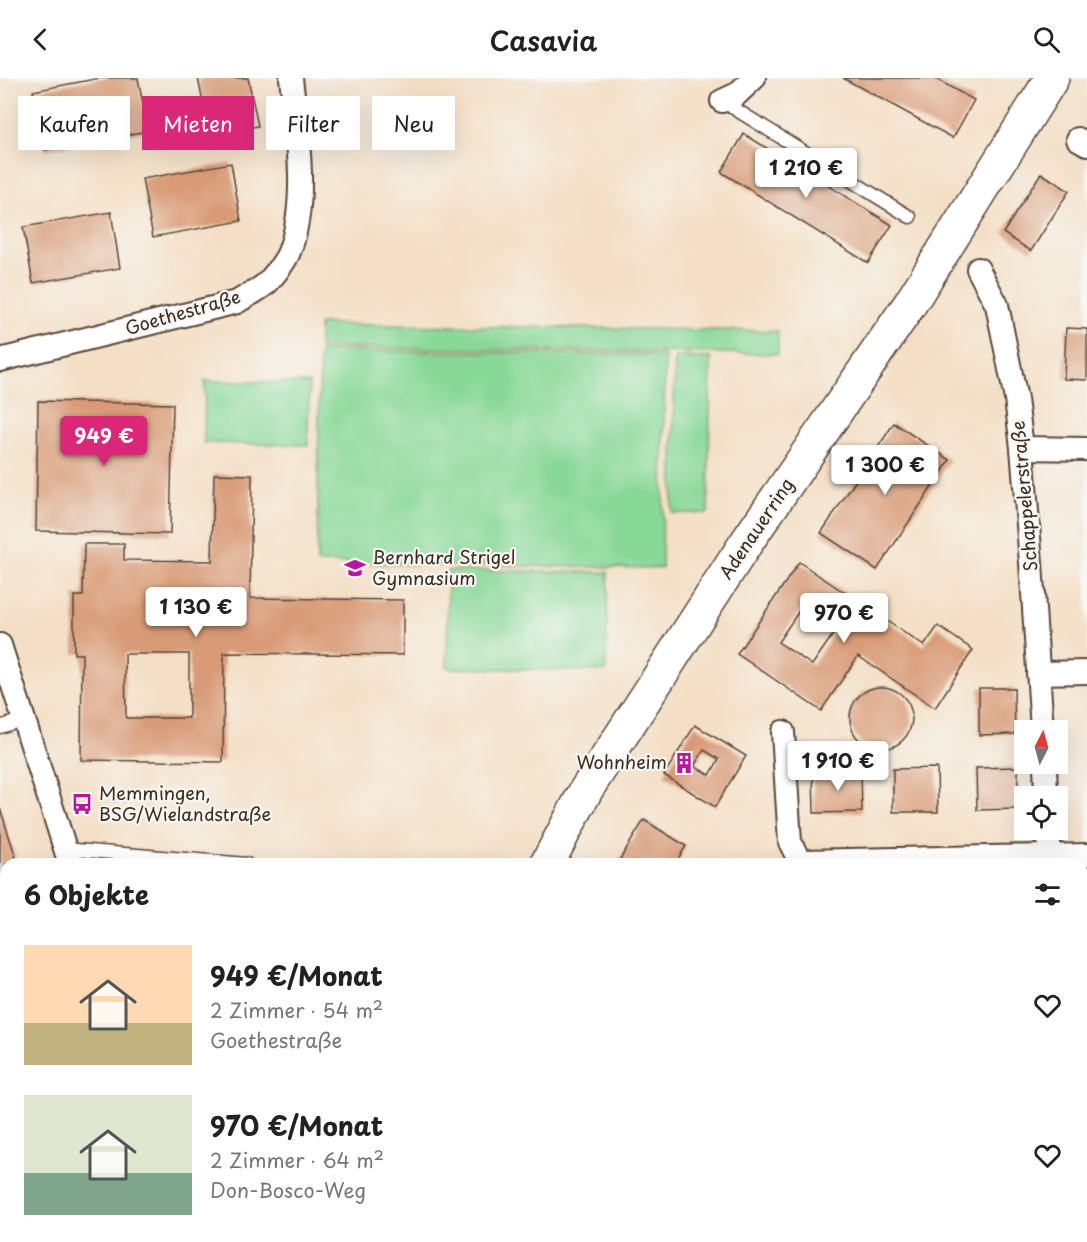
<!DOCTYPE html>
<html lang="de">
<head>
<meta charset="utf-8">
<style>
  :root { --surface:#fff; --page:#f2f2f2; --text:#222; --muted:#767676; --accent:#db2777 }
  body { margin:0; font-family:"Playpen Sans",sans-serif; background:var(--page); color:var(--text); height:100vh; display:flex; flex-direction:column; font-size:22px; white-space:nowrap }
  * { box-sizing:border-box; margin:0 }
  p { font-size:20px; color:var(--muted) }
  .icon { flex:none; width:33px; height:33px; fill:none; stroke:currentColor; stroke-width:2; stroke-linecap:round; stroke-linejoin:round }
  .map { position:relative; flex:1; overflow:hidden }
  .drawer { position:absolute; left:0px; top:780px; width:1088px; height:384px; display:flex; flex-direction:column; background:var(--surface); border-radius:18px 18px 0 0; box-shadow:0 6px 24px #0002 }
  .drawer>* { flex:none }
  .top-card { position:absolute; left:18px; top:18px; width:600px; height:54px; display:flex; gap:12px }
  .needle { width:39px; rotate:6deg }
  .tools { position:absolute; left:1014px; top:642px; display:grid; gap:12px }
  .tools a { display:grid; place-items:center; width:54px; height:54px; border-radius:0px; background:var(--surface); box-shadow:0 6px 24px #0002; font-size:30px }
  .price { position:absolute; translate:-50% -51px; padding:0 14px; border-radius:6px; background:#fff; color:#222; font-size:20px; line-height:39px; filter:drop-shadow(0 2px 3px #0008) }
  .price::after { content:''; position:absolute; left:50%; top:36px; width:18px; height:14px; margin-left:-9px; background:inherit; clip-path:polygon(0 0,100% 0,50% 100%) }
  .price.on { background:var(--accent); color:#fff }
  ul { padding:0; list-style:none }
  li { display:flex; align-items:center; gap:18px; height:150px; padding:0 24px }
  li span { display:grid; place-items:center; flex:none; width:168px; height:120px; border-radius:0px; color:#555 }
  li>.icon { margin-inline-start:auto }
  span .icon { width:72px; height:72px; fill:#fffc; stroke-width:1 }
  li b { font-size:26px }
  h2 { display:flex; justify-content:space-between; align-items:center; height:72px; padding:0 24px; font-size:26px }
  .chip { padding:0 21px; border-radius:0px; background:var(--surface); box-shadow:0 6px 24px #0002; font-size:21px; line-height:54px }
  .chip.on { background:var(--accent); color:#fff }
  header { display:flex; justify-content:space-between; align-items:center; height:78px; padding:0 24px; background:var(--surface); font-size:27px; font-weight:600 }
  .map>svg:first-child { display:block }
  .green { fill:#88d897; stroke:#62815a; stroke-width:1.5 }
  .building { fill:#d99b77; fill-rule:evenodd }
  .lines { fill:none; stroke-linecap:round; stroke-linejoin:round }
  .service-casing { stroke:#574537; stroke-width:15 }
  .minor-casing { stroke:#574537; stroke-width:26 }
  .secondary-casing { stroke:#574537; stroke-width:36 }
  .service { stroke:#fff; stroke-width:12 }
  .minor { stroke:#fff; stroke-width:22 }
  .secondary { stroke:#fff; stroke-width:33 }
  .labels { text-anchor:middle; stroke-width:4.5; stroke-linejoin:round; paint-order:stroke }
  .street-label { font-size:18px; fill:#3b2a1e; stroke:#f6f6f2 }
  .poi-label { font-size:18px; fill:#3b2a1e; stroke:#f6f6f2; text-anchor:start }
</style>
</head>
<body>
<header><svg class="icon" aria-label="back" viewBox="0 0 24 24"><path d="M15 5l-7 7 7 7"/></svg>Casavia<svg class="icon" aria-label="search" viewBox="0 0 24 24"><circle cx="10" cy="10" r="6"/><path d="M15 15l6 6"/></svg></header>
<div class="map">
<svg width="1087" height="1164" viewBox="0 0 1087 1164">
  <rect width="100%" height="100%" fill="#f6f6f2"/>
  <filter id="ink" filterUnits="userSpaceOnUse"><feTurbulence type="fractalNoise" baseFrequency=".0167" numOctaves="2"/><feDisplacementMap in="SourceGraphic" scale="12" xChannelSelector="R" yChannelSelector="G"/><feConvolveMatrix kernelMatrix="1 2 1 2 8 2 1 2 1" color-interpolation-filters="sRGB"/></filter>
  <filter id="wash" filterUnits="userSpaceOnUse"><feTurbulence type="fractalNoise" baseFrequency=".008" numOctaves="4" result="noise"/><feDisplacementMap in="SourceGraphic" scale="24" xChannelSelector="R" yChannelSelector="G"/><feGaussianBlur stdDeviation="1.35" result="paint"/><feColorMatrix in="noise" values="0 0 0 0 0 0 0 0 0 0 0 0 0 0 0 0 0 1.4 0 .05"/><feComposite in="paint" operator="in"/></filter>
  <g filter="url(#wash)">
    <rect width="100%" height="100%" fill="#f4dfc6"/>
    <g class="green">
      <polygon points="319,246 778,253 778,276 319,269"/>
      <polygon points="320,272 665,277 662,490 317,485"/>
      <polygon points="675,279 711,280 708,435 672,435"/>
      <polygon points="205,303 309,305 308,367 204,365"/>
      <polygon points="448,492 608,494 606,593 447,590"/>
    </g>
    <g id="blocks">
      <g class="building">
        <polygon points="100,0 138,0 148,53 45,72 33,13"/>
        <polygon points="198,0 248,0 258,48 210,58"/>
        <polygon points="843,0 934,0 974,22 953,60"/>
        <polygon points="744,56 892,147 868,185 721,94"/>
        <polygon points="231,85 241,143 153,159 142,101"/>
        <polygon points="1041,95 1069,113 1031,173 1003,155"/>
        <polygon points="111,134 120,190 33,205 23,149"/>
        <polygon points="1066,250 1087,251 1087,302 1064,301"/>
        <polygon points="38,323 173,326 170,456 36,453"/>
        <polygon points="894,345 950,382 877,492 821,455"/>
        <path d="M214,396L252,397L250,520L403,522V577L224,575L223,684L81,682L82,576H74V518H83L84,466H124V482L212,483ZM125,576H189V640H126Z"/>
        <path d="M799,484L924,568L938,548L973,572L935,630L858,578L821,633L737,576ZM807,521L841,545L812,587L778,564Z"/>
        <circle cx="881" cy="640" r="31"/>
        <polygon points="979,610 1014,610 1015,656 979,657"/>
        <path d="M695,647L746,678L715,729L664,697ZM704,672L719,681L710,697L694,688Z"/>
        <polygon points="1018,689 1018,731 977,732 976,690"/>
        <polygon points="937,690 938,734 893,734 893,691"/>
        <polygon points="861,693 862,734 814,735 813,694"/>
        <polygon points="0,730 18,786 6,786 6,927 0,924"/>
        <polygon points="644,742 686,768 675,786 617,786"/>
        <polygon points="1082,808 1087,809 1087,831 1082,831"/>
        <rect x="1082" y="1028" width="5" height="40"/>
        <polygon points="7,1158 97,1158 96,1164 6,1164"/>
        <polygon points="413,1158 458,1158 455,1164 410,1164"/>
        <polygon points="933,1158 975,1158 975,1162 934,1164"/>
      </g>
    </g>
  </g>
  <g filter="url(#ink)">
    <use href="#blocks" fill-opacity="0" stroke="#574537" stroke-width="1.5"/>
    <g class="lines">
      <defs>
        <g id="service">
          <polyline points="722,23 910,139"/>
          <polyline points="0,649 24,641"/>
          <polyline points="64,771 247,786"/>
          <polyline points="464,1164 467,1158"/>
        </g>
        <g id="minor">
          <polyline points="722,23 737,16 754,0"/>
          <polyline points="1078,61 1087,66"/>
          <polyline points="978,191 997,227 1016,321 1022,370 1031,485 1042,652"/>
          <path d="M0,282L237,224C246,218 260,212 268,204C275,196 285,184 289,174C309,122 297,54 291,0"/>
          <polyline points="1022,370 1087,371"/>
          <polyline points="0,567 70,786"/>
          <polyline points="1038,595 1087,594"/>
          <polyline points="783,654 790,764 801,786"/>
          <polyline points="1045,686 1046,718"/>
          <polyline points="1048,752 1050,778"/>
          <polyline points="801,783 1087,777"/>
          <polyline points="1082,1010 1087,1010"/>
          <polyline points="726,1158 727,1164"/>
          <polyline points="1008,1158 1009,1164"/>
          <polyline points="142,1164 144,1158"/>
        </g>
        <g id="secondary">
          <polyline points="547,786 586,712 744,468 910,226 1052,0"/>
          <polyline points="0,998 6,1001"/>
          <polyline points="244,1158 253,1164"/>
          <polyline points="337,1164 340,1158"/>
        </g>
      </defs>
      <use href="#service" class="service-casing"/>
      <use href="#minor" class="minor-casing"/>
      <use href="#secondary" class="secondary-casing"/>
      <use href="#service" class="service"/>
      <use href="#minor" class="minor"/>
      <use href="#secondary" class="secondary"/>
    </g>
  </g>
  <defs>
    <symbol id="school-bare" viewBox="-9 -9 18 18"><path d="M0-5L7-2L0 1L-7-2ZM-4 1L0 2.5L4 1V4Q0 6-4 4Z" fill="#b5179e" stroke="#f6f6f2" stroke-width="2.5" paint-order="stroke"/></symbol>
    <symbol id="building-bare" viewBox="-9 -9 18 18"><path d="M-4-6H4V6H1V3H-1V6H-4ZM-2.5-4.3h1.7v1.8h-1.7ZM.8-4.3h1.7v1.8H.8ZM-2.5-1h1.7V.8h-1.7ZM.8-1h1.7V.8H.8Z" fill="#b5179e" stroke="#f6f6f2" stroke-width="2.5" paint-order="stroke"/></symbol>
    <symbol id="bus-bare" viewBox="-9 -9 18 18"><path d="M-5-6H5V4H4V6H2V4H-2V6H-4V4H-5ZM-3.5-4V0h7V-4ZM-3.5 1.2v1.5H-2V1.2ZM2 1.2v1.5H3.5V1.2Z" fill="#b5179e" stroke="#f6f6f2" stroke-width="2.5" paint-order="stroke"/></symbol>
  </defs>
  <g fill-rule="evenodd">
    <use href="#school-bare" x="340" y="475" width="30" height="30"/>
    <use href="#building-bare" x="669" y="670" width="30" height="30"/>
    <use href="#bus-bare" x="67" y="711" width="30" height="30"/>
  </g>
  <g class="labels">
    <g class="street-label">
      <text transform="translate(183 235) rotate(-16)" y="6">Goethestraße</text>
      <text transform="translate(1025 418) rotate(-95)" y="6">Schappelerstraße</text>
      <text transform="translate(757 451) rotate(-56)" y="6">Adenauerring</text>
    </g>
    <g class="poi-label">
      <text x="372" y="486">Bernhard Strigel<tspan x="372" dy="21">Gymnasium</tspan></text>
      <text x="667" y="691" text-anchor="end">Wohnheim</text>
      <text x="99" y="722">Memmingen,<tspan x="99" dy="21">BSG/Wielandstraße</tspan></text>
    </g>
  </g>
</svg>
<div class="tools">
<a><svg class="needle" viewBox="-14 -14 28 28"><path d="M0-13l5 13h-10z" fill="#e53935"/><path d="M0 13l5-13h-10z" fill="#767676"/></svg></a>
<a><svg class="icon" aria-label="locate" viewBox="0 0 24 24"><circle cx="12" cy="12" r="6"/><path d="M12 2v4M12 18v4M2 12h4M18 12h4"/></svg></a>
</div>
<b class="price" style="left:806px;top:121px">1 210 €</b>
<b class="price on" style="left:104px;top:389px">949 €</b>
<b class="price" style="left:885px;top:418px">1 300 €</b>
<b class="price" style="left:196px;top:560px">1 130 €</b>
<b class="price" style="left:844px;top:566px">970 €</b>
<b class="price" style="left:838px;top:714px">1 910 €</b>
<div class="top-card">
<a class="chip">Kaufen</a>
<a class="chip on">Mieten</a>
<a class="chip">Filter</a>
<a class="chip">Neu</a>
</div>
<section class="drawer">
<h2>6 Objekte<svg class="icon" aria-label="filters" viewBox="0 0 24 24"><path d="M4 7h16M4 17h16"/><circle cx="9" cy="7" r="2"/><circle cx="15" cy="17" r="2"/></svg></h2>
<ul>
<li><span style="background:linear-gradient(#ffd9b3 65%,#c2b280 0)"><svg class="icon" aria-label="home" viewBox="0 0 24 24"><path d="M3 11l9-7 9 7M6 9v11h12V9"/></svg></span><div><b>949 €/Monat</b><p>2 Zimmer · 54 m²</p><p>Goethestraße</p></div><svg class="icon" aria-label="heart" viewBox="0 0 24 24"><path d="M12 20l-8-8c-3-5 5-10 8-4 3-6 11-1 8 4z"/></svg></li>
<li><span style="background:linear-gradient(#dfe7d0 65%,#7fa58c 0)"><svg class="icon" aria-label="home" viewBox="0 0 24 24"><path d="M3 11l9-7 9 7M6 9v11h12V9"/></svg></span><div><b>970 €/Monat</b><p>2 Zimmer · 64 m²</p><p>Don-Bosco-Weg</p></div><svg class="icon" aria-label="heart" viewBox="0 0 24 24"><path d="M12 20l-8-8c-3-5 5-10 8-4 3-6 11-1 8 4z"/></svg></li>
</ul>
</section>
</div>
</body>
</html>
